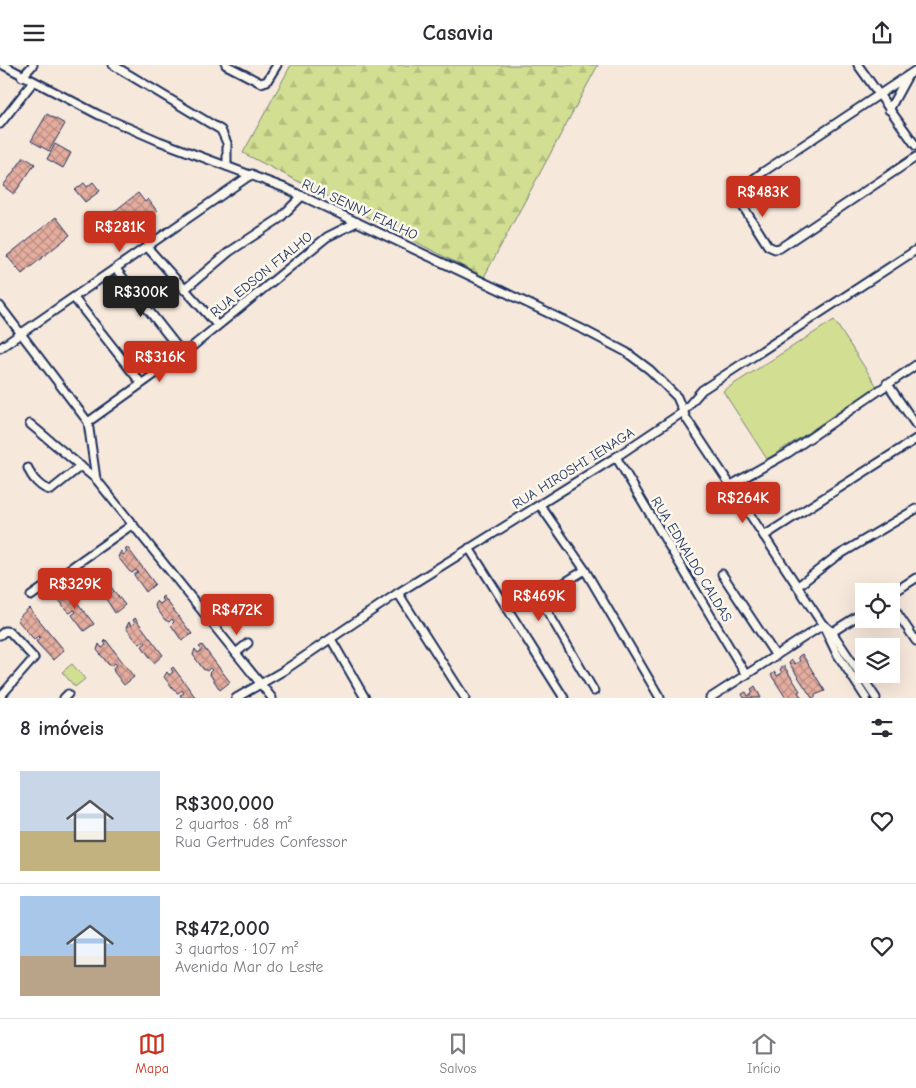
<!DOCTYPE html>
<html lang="pt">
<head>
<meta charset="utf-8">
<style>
  :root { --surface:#fff; --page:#f7f7f7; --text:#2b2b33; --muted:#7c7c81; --line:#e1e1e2; --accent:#c8321e }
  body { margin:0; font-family:"Comic Neue",sans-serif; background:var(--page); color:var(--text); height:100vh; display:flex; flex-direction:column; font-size:19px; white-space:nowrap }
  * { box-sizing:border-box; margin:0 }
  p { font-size:16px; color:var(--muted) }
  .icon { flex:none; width:28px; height:28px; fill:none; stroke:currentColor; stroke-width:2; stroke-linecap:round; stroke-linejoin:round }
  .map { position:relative; height:633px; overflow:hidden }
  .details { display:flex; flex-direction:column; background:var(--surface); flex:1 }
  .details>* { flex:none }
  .tools { position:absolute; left:855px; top:518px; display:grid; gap:10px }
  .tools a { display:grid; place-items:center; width:45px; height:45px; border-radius:0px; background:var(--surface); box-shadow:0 5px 20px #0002; font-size:25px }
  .price { position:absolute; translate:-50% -42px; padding:0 11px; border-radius:5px; background:var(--accent); color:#fff; font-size:16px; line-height:32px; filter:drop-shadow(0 1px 2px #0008) }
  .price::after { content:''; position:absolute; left:50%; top:30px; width:15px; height:11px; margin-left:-8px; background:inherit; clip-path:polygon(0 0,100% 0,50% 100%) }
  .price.selected { background:#222; color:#fff }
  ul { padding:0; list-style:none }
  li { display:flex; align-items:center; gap:15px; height:125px; padding:0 20px }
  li+li { border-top:1px solid var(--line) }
  li span { display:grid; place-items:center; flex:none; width:140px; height:100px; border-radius:0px; color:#555 }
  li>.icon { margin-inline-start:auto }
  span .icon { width:60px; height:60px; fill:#fffc; stroke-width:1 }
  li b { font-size:21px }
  h2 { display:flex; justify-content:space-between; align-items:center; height:60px; padding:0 20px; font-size:21px }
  header { display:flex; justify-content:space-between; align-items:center; height:65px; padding:0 20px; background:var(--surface); font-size:22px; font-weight:600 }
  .dock { display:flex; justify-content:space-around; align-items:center; height:70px; border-top:1px solid var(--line); background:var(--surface); font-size:14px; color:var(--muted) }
  .dock a { display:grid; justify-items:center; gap:2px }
  .dock .selected { color:var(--accent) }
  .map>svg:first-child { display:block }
  .forest { fill:url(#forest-firs); stroke:#768678 }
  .garden { fill:#d2de91; stroke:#768678 }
  .building { fill:url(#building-cross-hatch); stroke:#1b2f5e }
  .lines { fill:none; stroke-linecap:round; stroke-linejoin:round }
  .street-casing { stroke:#1b2f5e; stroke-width:11 }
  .street { stroke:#fbf7ec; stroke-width:7 }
  .labels { text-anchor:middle; stroke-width:5; stroke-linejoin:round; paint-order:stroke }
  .street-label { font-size:14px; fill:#1b2f5e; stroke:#fbf7ec }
</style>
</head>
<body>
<header><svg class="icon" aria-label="menu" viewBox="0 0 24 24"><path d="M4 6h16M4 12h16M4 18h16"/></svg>Casavia<svg class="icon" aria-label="share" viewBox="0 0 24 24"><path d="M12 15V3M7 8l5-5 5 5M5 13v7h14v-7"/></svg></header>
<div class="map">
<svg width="916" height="633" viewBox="0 0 916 633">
  <defs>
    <pattern id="forest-firs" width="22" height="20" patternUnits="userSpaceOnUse" patternTransform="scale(1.25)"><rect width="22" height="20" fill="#d2de91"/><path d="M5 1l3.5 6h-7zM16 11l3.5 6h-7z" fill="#b4bf7f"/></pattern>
    <pattern id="building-cross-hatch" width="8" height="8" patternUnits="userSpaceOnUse" patternTransform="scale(1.25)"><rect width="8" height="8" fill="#e5ad9e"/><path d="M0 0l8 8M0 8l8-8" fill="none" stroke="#b98d84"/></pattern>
  </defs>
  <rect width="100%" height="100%" fill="#f7e8dc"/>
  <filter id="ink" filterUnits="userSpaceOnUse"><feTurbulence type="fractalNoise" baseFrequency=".02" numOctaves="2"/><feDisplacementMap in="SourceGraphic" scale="10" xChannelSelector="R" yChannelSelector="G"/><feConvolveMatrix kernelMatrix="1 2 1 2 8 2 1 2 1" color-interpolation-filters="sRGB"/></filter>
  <g filter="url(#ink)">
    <polygon class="forest" points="291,0 598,0 484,212 243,88"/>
    <g class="garden">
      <polygon points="834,255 878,323 767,394 723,326"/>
      <polygon points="72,599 85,614 75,622 62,607"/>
    </g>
    <g class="building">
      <polygon points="47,49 65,59 49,86 31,76"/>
      <polygon points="55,79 71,88 63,103 47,94"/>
      <polygon points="24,92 35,99 14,129 3,121"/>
      <polygon points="93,117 100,126 85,137 75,125 84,118 87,122"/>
      <polygon points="138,128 145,137 148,134 157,146 154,149 156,152 117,181 99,158"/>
      <polygon points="56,152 70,170 22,209 7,191"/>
      <polygon points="127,482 155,519 146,527 134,510 138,507 136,505 132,508 129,506 118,492 121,486 123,490 127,487 125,484"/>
      <polygon points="96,503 125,540 115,548 104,531 107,528 105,526 102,529 98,527 88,513 90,507 93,511 97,508 94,505"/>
      <polygon points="65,522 94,559 84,566 72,550 76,547 74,545 70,548 67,546 57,532 59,526 61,529 66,527 63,523"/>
      <polygon points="163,531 192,569 182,576 171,560 174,557 172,554 169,557 165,555 155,541 157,536 160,539 164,536 161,533"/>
      <polygon points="29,543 64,585 53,595 38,579 36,576 40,573 38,571 34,574 31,571 19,557 18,553"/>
      <polygon points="135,553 163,590 154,598 144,584 142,581 146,578 144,576 140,579 137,577 126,563 129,557 131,561 135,558 133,555"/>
      <polygon points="106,575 134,612 124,620 114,607 113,603 117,600 115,598 111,601 108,599 97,585 99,579 102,583 106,580 104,577"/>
      <polygon points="202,580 230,617 220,625 209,608 212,605 210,603 207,606 203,604 193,590 195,584 198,588 202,585 199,582"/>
      <polygon points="802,589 825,626 815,630 815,633 812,633 789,598 792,595 795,599 800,596 798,592"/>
      <polygon points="784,601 800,626 798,627 802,633 786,633 771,610 775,607 777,611 782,608 780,604"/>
      <polygon points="173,602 196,633 182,633 180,630 184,628 182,625 178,628 175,626 164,612 167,607 169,610 173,607 171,604"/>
      <polygon points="755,621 761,633 744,633 742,629 746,627 748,631 753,627 751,624"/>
    </g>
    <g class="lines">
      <defs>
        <g id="street">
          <polyline points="3,0 99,50 159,76 285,123 584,265 626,287 650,305 677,332 686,353 823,560 836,587 866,633"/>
          <polyline points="113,0 221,65 227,78 227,101"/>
          <polyline points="226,0 261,18 267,16 277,0"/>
          <polyline points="858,0 916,81"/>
          <polyline points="916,5 763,107 739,125 737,132 768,181 775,184 780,183 916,92"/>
          <polyline points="22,12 33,0"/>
          <polyline points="889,45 907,12"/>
          <polyline points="0,59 33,17"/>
          <polyline points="147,182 217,260"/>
          <polyline points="116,204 183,289"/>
          <polyline points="184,225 229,187 279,154 302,131"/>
          <polyline points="74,233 141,318"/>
          <polyline points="0,241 88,357 96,414 272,633"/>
          <polyline points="0,283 252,109"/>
          <polyline points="887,318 916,360"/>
          <polyline points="88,357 183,289 327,172 357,157"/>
          <polyline points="30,359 96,414"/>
          <polyline points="616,392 746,610"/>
          <path d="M28,403C31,412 41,424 51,425L81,401"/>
          <polyline points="731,420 788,388 916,300"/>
          <polyline points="540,440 585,505 660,633"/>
          <polyline points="764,471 916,374"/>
          <polyline points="469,483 564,633"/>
          <polyline points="585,505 548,528 542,537 594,626"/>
          <polyline points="722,509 776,591"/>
          <polyline points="798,521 834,493 916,444"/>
          <polyline points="398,528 465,633"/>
          <polyline points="891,529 916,513"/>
          <polyline points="31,531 133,459"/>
          <polyline points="891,539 916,576"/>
          <polyline points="212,558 223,550"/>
          <polyline points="824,560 832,567 876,633"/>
          <polyline points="829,569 864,547"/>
          <polyline points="0,570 5,566 10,567 34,593 0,632"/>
          <polyline points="331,574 365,633"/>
          <polyline points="236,588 248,578"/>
          <polyline points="64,633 68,629"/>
          <polyline points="236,633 283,606 398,528 616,392 683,347 702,325 916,185"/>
          <polyline points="710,633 823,560"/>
        </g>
      </defs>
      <use href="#street" class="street-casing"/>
      <use href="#street" class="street"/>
    </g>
  </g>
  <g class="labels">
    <g class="street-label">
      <text transform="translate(360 144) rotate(25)" y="5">RUA SENNY FIALHO</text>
      <text transform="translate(261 209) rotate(-39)" y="5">RUA EDSON FIALHO</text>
      <text transform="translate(573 403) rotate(-32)" y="5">RUA HIROSHI IENAGA</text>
      <text transform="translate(692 494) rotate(59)" y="5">RUA EDNALDO CALDAS</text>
    </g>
  </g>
</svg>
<div class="tools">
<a><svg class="icon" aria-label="locate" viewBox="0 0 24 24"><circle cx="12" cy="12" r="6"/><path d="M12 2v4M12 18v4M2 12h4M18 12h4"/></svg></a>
<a><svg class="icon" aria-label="layers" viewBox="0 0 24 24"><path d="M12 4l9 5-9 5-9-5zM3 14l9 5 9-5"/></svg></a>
</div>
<b class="price" style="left:763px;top:153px">R$483K</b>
<b class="price" style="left:120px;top:188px">R$281K</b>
<b class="price selected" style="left:141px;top:253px">R$300K</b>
<b class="price" style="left:160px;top:318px">R$316K</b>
<b class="price" style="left:743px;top:459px">R$264K</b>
<b class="price" style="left:75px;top:545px">R$329K</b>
<b class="price" style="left:539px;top:557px">R$469K</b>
<b class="price" style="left:237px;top:571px">R$472K</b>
</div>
<section class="details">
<h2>8 imóveis<svg class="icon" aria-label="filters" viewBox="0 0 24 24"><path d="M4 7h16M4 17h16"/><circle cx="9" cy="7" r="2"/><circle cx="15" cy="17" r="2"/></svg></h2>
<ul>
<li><span style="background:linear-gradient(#c9d6e8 60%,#c2b280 0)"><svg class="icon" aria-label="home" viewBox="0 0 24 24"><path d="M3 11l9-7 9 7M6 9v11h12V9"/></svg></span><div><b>R$300,000</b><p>2 quartos · 68 m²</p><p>Rua Gertrudes Confessor</p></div><svg class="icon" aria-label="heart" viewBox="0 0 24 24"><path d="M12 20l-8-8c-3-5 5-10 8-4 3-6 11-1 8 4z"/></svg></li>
<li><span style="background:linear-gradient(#a9c7e8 60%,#b9a48a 0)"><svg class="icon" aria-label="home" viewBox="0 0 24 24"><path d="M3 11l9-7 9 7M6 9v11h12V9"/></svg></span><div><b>R$472,000</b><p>3 quartos · 107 m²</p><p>Avenida Mar do Leste</p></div><svg class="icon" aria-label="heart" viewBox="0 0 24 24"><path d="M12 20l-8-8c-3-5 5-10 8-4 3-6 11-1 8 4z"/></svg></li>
</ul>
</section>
<nav class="dock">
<a class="selected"><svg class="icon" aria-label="map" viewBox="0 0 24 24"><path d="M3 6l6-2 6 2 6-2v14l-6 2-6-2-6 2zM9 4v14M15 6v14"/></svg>Mapa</a>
<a><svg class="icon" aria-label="saved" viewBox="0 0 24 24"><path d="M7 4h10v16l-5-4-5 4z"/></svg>Salvos</a>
<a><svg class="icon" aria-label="home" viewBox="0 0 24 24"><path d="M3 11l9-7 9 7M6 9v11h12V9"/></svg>Início</a>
</nav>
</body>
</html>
